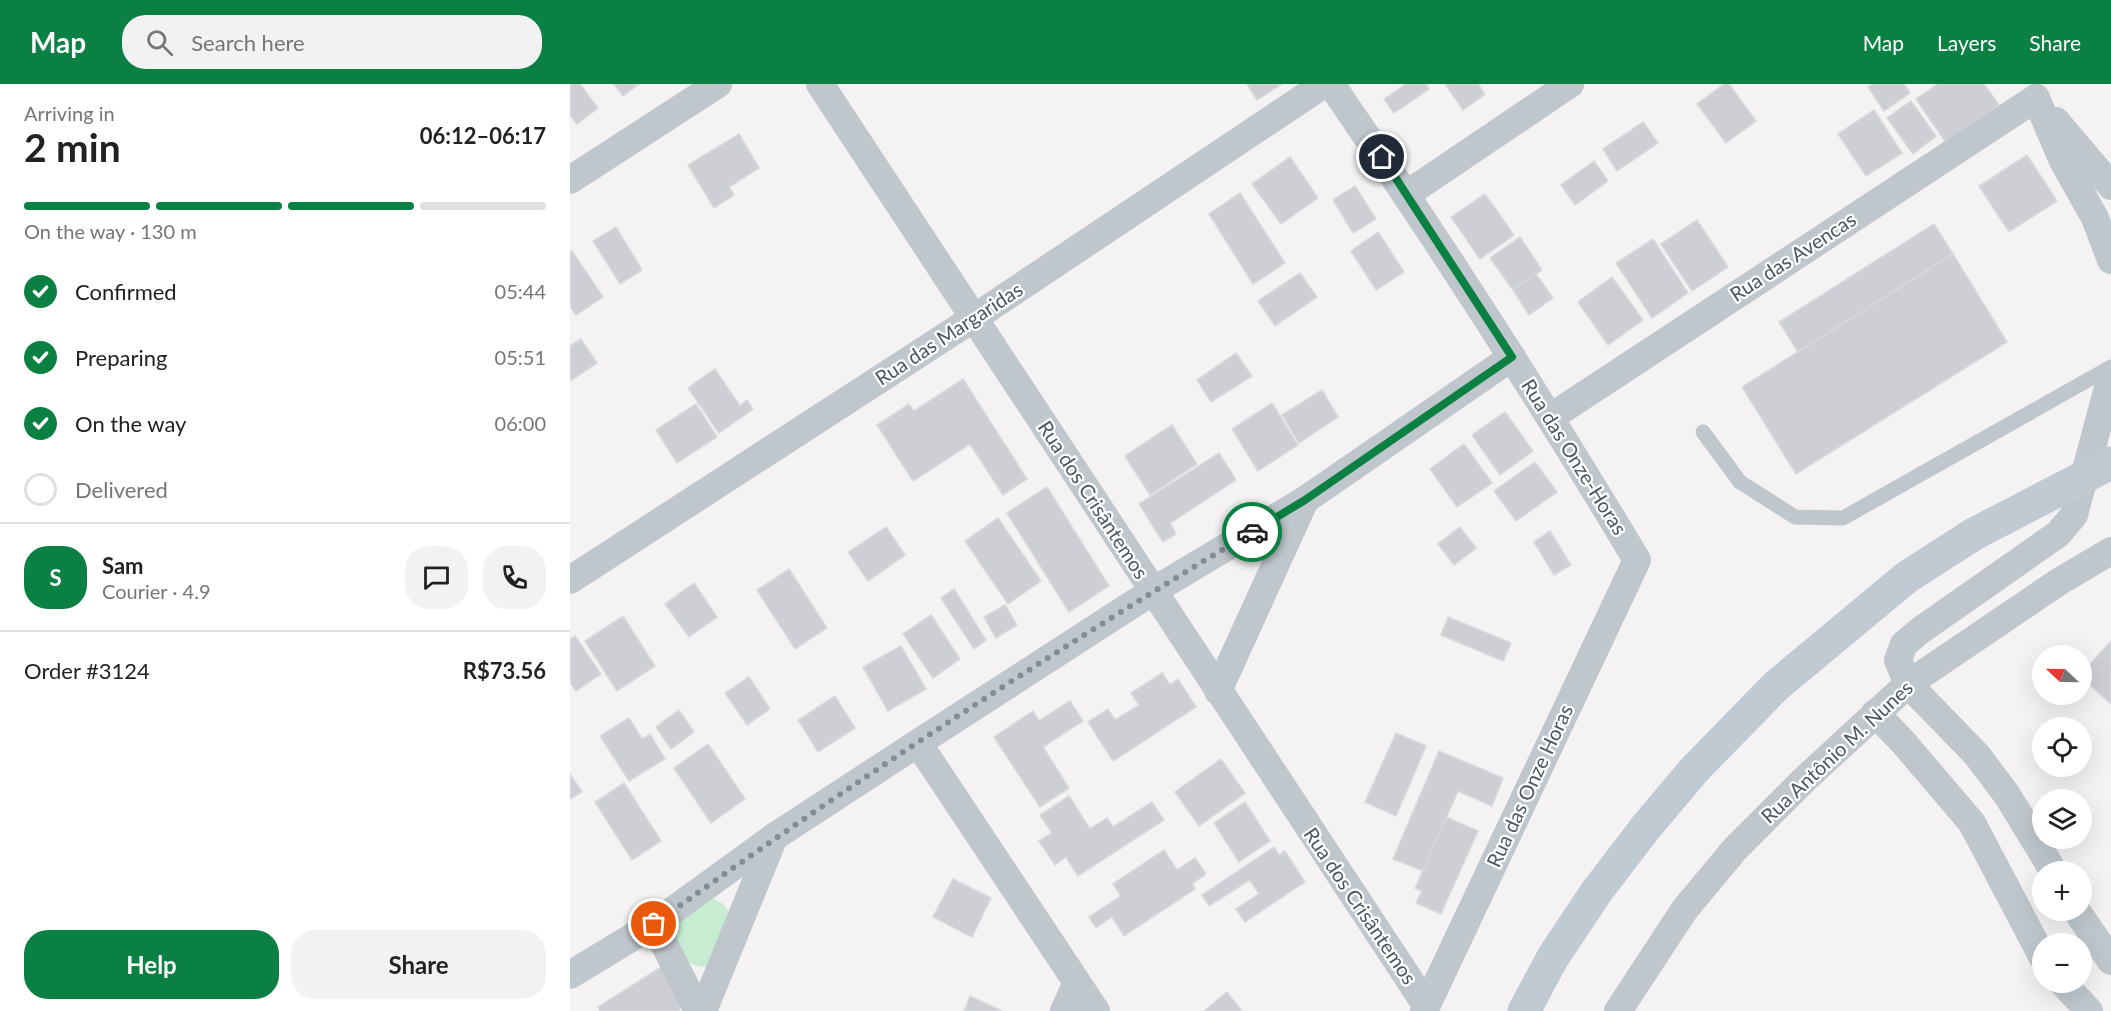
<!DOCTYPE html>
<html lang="en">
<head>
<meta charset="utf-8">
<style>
	body { margin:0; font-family:Lato,sans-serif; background:#f2f2f2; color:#222; height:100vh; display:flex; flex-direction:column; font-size:22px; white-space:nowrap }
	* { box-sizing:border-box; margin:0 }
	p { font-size:20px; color:#767676 }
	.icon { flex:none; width:33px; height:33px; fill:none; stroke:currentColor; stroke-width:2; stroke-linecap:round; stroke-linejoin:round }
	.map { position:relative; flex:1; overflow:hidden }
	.drawer { display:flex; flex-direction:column; background:#fff; width:570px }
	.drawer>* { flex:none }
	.needle { width:39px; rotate:292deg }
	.controls { position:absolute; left:1462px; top:561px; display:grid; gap:12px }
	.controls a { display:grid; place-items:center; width:60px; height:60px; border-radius:50%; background:#fff; box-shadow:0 6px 24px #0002; font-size:30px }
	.pin { position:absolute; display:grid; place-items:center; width:51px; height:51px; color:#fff; margin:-26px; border:3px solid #fff; border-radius:50%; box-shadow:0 2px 6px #0007 }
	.courier { position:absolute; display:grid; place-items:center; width:60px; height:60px; margin:-30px; border:4px solid #0b8043; border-radius:50%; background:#fff; color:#222; box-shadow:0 2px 8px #0007 }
	.overview em { font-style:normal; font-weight:700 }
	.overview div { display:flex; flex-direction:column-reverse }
	.overview { display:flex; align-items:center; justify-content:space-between; height:102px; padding:0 24px }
	h1 { font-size:39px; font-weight:700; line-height:45px }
	.bar { display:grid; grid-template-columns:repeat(4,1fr); gap:9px 6px; align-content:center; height:72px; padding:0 24px }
	.bar i { height:8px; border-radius:4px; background:#e0e0e0 }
	.bar .selected { background:#0b8043 }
	.bar p { grid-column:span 4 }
	.line { display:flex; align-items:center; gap:15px; padding:0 24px; border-top:2px solid #e0e0e0 }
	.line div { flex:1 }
	.round { display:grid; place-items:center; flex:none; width:63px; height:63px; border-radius:24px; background:#f2f2f2 }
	ol { padding:0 24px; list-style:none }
	li { display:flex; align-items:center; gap:18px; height:66px }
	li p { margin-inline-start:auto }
	li .icon { padding:6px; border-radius:50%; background:#0b8043; color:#fff; stroke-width:4 }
	li:last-child { color:#767676 }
	li i { width:33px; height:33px; border:3px solid #e0e0e0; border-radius:50% }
	.primary-button { display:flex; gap:12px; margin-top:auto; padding:12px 24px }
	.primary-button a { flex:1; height:69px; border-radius:24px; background:#0b8043; color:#fff; font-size:24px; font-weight:700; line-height:69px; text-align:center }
	.primary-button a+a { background:#f2f2f2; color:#222 }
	header { display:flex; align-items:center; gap:36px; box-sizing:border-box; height:84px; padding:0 30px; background:#0b8043; color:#fff }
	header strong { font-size:28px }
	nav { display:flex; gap:33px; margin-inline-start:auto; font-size:21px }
	.search { width:420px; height:54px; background:#f2f2f2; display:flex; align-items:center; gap:15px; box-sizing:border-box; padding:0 21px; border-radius:24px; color:#767676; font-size:22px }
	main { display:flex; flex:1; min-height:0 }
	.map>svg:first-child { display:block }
</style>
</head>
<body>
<header>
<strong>Map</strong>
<div class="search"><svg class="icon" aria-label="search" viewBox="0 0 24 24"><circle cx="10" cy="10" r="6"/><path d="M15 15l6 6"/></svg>Search here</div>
<nav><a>Map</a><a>Layers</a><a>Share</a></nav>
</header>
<main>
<section class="drawer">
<div class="overview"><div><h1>2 min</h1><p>Arriving in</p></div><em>06:12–06:17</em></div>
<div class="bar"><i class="selected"></i><i class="selected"></i><i class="selected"></i><i></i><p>On the way · 130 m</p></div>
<ol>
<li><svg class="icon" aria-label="check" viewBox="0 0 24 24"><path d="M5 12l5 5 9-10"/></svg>Confirmed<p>05:44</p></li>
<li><svg class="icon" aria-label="check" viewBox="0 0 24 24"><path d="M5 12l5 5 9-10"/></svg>Preparing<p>05:51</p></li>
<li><svg class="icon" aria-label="check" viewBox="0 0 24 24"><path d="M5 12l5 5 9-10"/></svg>On the way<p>06:00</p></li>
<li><i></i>Delivered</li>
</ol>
<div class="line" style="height:108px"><b class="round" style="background:#0b8043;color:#fff">S</b><div><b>Sam</b><p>Courier · 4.9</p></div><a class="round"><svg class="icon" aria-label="chat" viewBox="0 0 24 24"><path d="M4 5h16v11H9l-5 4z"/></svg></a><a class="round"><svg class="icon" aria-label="phone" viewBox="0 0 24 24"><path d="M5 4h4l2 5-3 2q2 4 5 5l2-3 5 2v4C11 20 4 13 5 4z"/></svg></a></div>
<div class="line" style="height:78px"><div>Order #3124</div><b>R$73.56</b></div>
<div class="primary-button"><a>Help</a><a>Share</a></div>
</section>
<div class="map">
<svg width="1541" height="927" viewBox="0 0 1541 927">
	<rect width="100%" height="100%" fill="#f4f2f3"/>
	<path fill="#c6edd2" d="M141,814L152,819L161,831L143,883C115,884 115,874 103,852L108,835Z"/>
	<g fill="#cdcfd4" stroke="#d7d9dd" stroke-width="1.5">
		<polygon points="0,0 10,0 28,24 7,40 0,31"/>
		<polygon points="44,0 69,0 53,12"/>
		<polygon points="677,0 712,0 687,16"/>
		<polygon points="836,0 856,0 859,5 824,29 814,15"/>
		<polygon points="875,0 908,0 915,10 893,26"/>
		<polygon points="1154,0 1159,0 1186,37 1156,59 1127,20"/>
		<polygon points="1302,0 1334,0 1340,9 1314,27 1298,3"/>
		<polygon points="1368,0 1414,0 1429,21 1376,59 1346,15"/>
		<polygon points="1341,17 1366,52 1343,70 1317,34"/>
		<polygon points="1304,26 1332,69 1296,92 1268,50"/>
		<polygon points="1073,38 1088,59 1047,87 1033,65"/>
		<polygon points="169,50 189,84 159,103 164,111 144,124 118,81"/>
		<polygon points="1457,71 1487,117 1439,148 1409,102"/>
		<polygon points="720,73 748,114 711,140 682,100"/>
		<polygon points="1024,77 1038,97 1005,121 991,101"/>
		<polygon points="785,102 806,135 783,149 763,116"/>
		<polygon points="670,109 715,179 683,200 639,130"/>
		<polygon points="915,110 944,151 910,175 881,133"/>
		<polygon points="1127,136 1158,183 1122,207 1091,160"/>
		<polygon points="1364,140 1383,170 1228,268 1209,238"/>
		<polygon points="46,143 72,186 50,200 23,157"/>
		<polygon points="808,148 834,188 806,206 781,167"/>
		<polygon points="950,153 972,186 943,206 920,174"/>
		<polygon points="1083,155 1118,209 1082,234 1046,179"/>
		<polygon points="2,167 33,213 6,231 0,222 0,168"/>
		<polygon points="1383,170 1437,258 1226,390 1172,303"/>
		<polygon points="730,189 747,213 705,242 688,217"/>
		<polygon points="966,190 983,214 959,231 943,206"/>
		<polygon points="1042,193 1073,236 1038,261 1008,218"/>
		<polygon points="11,255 27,279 0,297 0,262"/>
		<polygon points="666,269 682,292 641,318 627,296"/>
		<polygon points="145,285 170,322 177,316 183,325 149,349 118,304"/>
		<polygon points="393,295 457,395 433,411 400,360 343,397 307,341 339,320 344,327"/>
		<polygon points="752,306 768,333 729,359 712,331"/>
		<polygon points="702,319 728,361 688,387 662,345"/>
		<polygon points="126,320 147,353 107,379 86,346"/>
		<polygon points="935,328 963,367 930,391 902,351"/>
		<polygon points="602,341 627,380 580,411 555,372"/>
		<polygon points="894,360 922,399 887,423 860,385"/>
		<polygon points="649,369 666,396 600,439 606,450 593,458 569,420"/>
		<polygon points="965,378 987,408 946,437 924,407"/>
		<polygon points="477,403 539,502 499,528 437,429"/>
		<polygon points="428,434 471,497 438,520 395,457"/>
		<polygon points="316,443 335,471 298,497 278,468"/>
		<polygon points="890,443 906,464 884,481 868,460"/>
		<polygon points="980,447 1001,481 984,491 964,458"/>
		<polygon points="219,485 257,544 225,565 187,506"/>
		<polygon points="124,499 147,533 119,553 95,520"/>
		<polygon points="384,505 416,556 404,565 371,514"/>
		<polygon points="435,521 447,541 426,554 414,533"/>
		<polygon points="361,531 390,575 363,594 333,550"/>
		<polygon points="53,532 85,582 47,607 15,557"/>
		<polygon points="878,533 941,559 933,577 871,551"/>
		<polygon points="5,552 31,590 6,607 0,598 0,555"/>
		<polygon points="1541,557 1541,620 1512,594 1512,589"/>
		<polygon points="331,562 356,605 318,627 293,583"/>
		<polygon points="592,589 600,601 608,595 626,623 543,677 518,638 538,625 545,636 569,621 561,609"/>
		<polygon points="179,593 200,625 177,641 155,609"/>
		<polygon points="265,612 285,644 248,668 228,636"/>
		<polygon points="500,617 513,637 473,663 499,704 470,723 424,653 463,627 469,637"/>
		<polygon points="109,626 124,648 101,665 86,643"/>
		<polygon points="59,634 72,655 80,650 95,675 59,697 30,652"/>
		<polygon points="826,649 856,662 826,732 795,718"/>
		<polygon points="138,660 175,715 141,739 104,684"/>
		<polygon points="869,667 933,694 922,722 888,707 853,787 823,775"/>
		<polygon points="651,675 675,709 629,742 605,708"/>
		<polygon points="0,690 12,708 0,715"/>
		<polygon points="54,699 91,757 62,776 25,718"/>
		<polygon points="499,712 520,745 537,734 543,743 582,718 594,736 508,792 496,773 485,781 469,757 482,749 470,731"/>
		<polygon points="675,718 700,757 669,778 644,739"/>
		<polygon points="876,733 908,747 871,830 846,819 852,807 845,804"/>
		<polygon points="704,763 709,771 715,767 735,798 675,838 666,825 689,810 680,796 639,822 632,811"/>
		<polygon points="594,766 607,786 625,774 636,790 622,800 625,805 554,852 542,833 526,844 519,833 551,812 543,800"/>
		<polygon points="383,795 421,814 402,853 363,833"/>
		<polygon points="91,883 111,921 109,927 30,927 28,923"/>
		<polygon points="657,908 672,927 634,927"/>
		<polygon points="400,912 432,927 394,927"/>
	</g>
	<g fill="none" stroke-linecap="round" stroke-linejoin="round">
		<polyline stroke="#bfc7cd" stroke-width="15" points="1133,348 1170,398 1225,433 1273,434 1541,283"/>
		<g stroke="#bfc7cd" stroke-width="28">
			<polyline points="250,0 856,921"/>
			<path d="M761,0C868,156 970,314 1067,476L854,927"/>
			<polyline points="1466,14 1493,77 1525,134 1541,176"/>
			<polyline points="1486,37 1541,102"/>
			<polyline points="0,96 148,0"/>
			<polyline points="837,110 1000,0"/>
			<polyline points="981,333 1466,14"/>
			<polyline points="0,496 404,234 754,0"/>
			<polyline points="648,607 735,416"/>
			<polyline points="1305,629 1333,658 1402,739 1473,874"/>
			<polyline points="348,659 526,927"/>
			<polyline points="1484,788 1437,711 1407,671 1338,600 1328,576 1334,560 1351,546 1488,450 1504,431 1541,292"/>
			<polyline points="1506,826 1541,877"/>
			<polyline points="84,840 128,927"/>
			<polyline points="0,891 84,840 204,753 348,659 583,507 735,416 942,273"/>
			<polyline points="1492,898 1519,927"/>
			<polyline points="133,927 204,753"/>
			<polyline points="494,927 507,899"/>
			<polyline points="1048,927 1115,825 1165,765 1235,695 1338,600 1490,497 1541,467"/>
		</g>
		<polyline stroke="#c0cad2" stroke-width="33" points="954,927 983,873 1027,807 1076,743 1124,686 1206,602 1337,493 1404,450 1541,379"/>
	</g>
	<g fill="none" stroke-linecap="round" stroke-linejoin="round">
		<path stroke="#868d92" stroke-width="6" stroke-dasharray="0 10.8" d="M84,840C278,701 478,570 682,448"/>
		<polyline stroke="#0b8043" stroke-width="8" points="682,448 735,416 942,273 812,73"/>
	</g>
	<g text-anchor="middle" stroke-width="4.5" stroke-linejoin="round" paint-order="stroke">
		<g font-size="20" fill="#4b575e" stroke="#fff">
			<text transform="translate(1223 173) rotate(-33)" y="7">Rua das Avencas</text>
			<text transform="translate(379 250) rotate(-33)" y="7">Rua das Margaridas</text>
			<text transform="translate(1004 373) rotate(58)" y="7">Rua das Onze-Horas</text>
			<text transform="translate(523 416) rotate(57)" y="7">Rua dos Crisântemos</text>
			<text transform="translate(1267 668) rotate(-43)" y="7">Rua Antônio M. Nunes</text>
			<text transform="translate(960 702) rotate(-65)" y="7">Rua das Onze Horas</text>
			<text transform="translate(790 822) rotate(56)" y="7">Rua dos Crisântemos</text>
		</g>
	</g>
</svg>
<div class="controls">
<a><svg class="needle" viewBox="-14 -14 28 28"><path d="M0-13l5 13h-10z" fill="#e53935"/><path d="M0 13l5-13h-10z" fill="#767676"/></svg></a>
<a><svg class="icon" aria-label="locate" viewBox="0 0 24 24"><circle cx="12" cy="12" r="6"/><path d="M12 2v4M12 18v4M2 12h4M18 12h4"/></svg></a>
<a><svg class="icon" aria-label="layers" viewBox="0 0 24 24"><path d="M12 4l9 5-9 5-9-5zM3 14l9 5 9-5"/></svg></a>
<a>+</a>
<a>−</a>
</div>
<div class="pin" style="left:84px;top:840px;background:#ea580c"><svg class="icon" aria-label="bag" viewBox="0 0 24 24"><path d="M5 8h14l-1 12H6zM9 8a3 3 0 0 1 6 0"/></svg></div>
<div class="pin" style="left:812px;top:73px;background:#1f2937"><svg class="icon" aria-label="home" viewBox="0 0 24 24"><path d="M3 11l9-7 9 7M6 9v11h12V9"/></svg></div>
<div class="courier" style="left:682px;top:448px"><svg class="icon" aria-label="car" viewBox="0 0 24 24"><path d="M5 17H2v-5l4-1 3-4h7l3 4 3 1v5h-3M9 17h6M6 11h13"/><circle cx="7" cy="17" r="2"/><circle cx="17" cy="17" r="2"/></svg></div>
</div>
</main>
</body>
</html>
